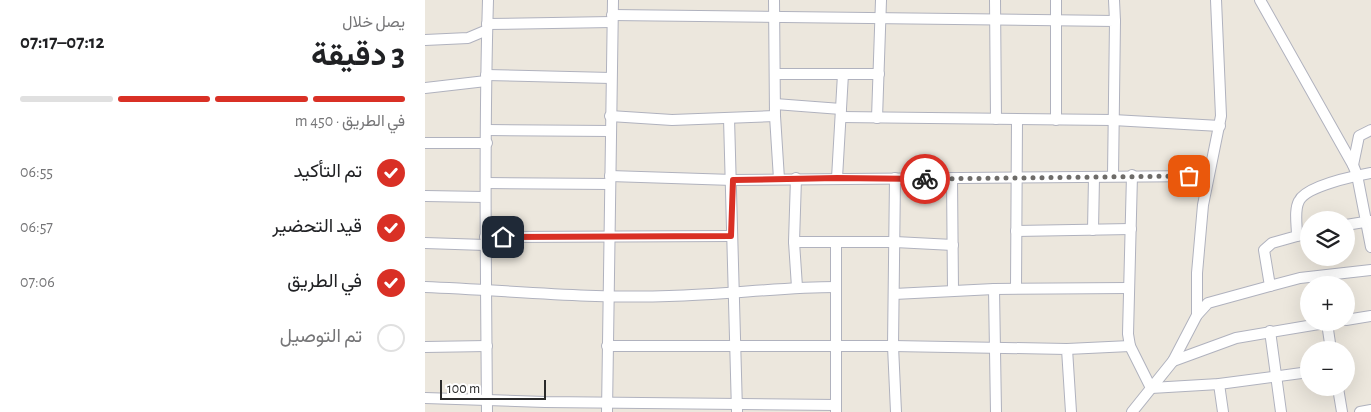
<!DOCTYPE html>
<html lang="ar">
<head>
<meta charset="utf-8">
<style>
	body { margin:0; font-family:"Alegreya Sans",Vazirmatn,sans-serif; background:#f6f6f6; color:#202124; direction:rtl; height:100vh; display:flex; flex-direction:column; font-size:19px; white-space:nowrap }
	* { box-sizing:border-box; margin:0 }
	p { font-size:16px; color:#757577 }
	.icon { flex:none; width:28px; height:28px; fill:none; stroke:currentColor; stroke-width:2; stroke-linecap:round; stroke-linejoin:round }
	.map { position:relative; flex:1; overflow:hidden; direction:ltr }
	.sheet { display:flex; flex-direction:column; background:#fff; width:425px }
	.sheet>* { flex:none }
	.tools { position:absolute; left:875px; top:211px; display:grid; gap:10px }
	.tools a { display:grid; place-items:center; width:55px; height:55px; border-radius:50%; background:#fff; box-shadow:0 5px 20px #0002; font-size:25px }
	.scale { position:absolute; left:15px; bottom:12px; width:106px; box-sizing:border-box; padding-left:5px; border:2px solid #2a2a2a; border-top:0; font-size:14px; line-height:18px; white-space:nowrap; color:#2a2a2a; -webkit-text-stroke:4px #fff; paint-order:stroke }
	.pin { position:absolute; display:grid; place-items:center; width:42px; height:42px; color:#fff; margin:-21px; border-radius:10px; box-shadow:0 2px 8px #0006 }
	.courier { position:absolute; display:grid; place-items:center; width:50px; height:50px; margin:-25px; border:4px solid #d93025; border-radius:50%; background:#fff; color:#222; box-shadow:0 1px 6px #0007 }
	.overview em { font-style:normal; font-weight:700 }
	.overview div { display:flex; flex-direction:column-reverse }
	.overview { display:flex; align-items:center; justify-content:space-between; height:85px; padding:0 20px }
	h1 { font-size:32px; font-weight:700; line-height:38px }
	.bar { display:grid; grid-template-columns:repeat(4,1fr); gap:8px 5px; align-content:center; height:60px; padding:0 20px }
	.bar i { height:6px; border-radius:4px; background:#e0e0e0 }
	.bar .current { background:#d93025 }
	.bar p { grid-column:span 4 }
	ol { padding:0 20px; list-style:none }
	li { display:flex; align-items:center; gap:15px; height:55px }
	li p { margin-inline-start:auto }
	li .icon { padding:5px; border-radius:50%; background:#d93025; color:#fff; stroke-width:4 }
	li:last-child { color:#757577 }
	li i { width:28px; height:28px; border:2px solid #e0e0e0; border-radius:50% }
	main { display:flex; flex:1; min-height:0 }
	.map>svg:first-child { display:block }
</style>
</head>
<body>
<main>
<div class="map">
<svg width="946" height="412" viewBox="0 0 946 412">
	<rect width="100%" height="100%" fill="#ece7dd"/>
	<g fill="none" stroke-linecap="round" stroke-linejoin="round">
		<defs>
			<g id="minor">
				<polyline points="349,0 350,116 354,179"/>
				<polyline points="570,0 571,119"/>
				<polyline points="631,0 631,120"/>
				<polyline points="689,0 690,21"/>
				<polyline points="835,0 928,165 932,175 946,247"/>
				<polyline points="187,15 690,21 688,175"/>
				<polyline points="62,24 187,22"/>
				<polyline points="0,40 43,38 62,30"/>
				<polyline points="350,74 454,74"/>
				<polyline points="61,75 186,78"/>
				<polyline points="0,88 61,81"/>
				<polyline points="350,104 416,109"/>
				<polyline points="185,116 247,120 350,116"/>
				<polyline points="416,117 688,120 795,126"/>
				<polyline points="304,118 312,411"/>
				<polyline points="452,118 456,0"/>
				<polyline points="62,130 185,131"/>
				<polyline points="0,143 62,143"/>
				<polyline points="928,165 934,136 946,130"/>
				<polyline points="707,175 703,334 705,346 726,388 794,384 884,372"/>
				<polyline points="185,176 308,180 783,176"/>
				<polyline points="371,178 369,242 372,287"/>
				<polyline points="412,178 418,74"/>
				<polyline points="470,178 468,346 471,412"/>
				<polyline points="527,178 528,290"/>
				<polyline points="61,183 185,184"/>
				<polyline points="0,196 60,197"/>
				<polyline points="921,225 946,221"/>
				<polyline points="668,230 669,177"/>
				<polyline points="591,231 706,229"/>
				<polyline points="872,236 884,233"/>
				<polyline points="60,237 306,236"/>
				<polyline points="369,242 470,242 528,245"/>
				<polyline points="0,243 60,245"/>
				<polyline points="845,286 875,278 946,270"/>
				<path d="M0,287C81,290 163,299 244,296C300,295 355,287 411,287"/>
				<polyline points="591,288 592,120"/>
				<polyline points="569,289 571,412"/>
				<polyline points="469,294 569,289 703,288"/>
				<polyline points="772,315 772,273 778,205 796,116 791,0"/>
				<polyline points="921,320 946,316"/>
				<polyline points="902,323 906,350"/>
				<polyline points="845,331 856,412"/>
				<polyline points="182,346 468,346 642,349 646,412"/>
				<polyline points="0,347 62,346"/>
				<polyline points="642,349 705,346"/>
				<polyline points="748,361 811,338 906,322"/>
				<polyline points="794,384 798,412"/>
				<polyline points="913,388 917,412"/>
				<polyline points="0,398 120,402 411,405"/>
				<polyline points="411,411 411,243"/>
				<path d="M62,412C61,275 59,137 63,0"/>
				<polyline points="182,412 188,0"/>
				<path d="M707,412L748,361L772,315L783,303L845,286L839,250L847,243L872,236C872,225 869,210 874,201C881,186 930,176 946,173"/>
				<polyline points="935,412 946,410"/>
			</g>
		</defs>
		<use href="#minor" stroke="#b0b2be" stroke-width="12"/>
		<use href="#minor" stroke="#fff" stroke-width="10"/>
	</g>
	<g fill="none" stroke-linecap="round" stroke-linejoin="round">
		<polyline stroke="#6e6c69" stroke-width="5" stroke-dasharray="0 9" points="500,179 764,176"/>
		<polyline stroke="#d93025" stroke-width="6" points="78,237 306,236 308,180 412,178 500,179"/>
	</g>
</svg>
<div class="tools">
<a><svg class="icon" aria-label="layers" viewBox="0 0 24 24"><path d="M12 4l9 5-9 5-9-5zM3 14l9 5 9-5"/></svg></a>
<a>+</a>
<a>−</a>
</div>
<div class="scale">100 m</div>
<div class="pin" style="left:764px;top:176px;background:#ea580c"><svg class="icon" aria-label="bag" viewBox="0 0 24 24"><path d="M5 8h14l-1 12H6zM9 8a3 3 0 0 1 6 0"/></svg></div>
<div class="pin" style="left:78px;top:237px;background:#1f2937"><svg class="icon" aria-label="home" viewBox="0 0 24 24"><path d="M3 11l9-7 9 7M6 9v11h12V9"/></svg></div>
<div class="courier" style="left:500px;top:179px"><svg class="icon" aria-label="bike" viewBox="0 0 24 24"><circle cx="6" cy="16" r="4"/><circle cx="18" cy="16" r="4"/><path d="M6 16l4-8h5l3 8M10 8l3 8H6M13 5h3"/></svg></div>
</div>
<section class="sheet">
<div class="overview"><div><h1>3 دقيقة</h1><p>يصل خلال</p></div><em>07:12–07:17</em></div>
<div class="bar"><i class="current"></i><i class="current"></i><i class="current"></i><i></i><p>في الطريق · 450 m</p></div>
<ol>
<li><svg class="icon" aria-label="check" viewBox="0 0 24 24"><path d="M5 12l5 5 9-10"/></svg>تم التأكيد<p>06:55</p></li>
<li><svg class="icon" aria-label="check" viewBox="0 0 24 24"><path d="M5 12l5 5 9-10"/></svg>قيد التحضير<p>06:57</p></li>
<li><svg class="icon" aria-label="check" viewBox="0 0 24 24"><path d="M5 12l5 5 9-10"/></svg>في الطريق<p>07:06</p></li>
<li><i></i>تم التوصيل</li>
</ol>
</section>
</main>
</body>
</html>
